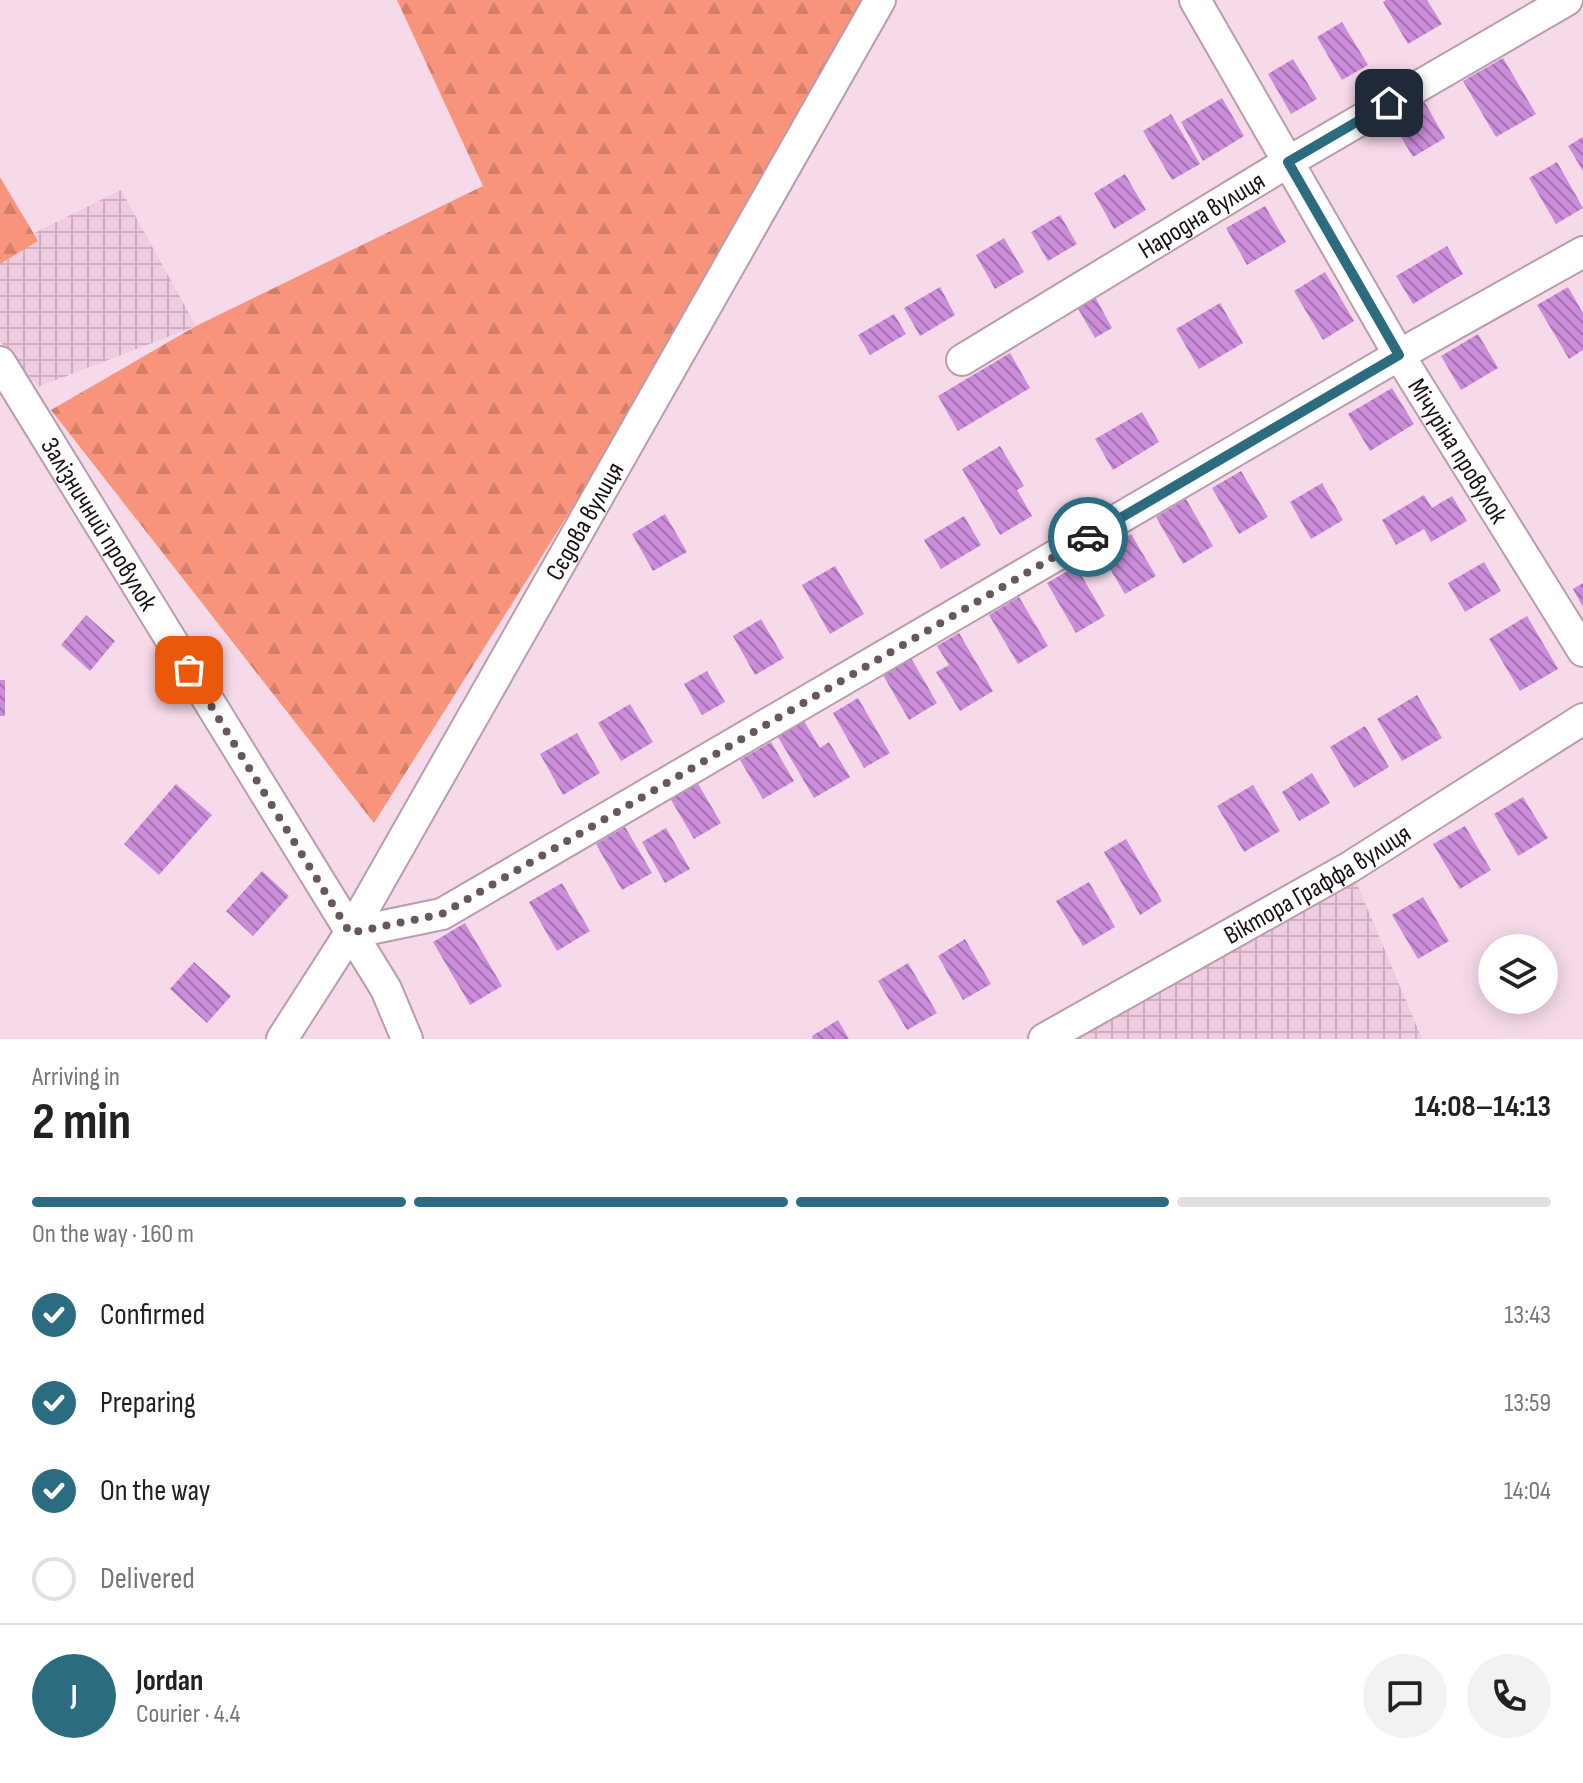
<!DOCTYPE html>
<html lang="en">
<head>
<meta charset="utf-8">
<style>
	body { margin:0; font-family:"Sofia Sans Condensed",sans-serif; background:#f2f2f2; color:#222; height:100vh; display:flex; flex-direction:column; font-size:30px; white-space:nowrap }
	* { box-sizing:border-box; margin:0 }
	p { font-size:26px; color:#767676 }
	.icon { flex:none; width:44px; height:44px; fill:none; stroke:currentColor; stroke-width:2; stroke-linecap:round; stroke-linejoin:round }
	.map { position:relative; height:1039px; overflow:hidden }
	.sheet { display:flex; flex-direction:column; background:#fff; flex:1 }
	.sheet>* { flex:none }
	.controls { position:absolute; left:1478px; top:934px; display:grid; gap:16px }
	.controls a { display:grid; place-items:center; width:80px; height:80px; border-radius:50%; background:#fff; box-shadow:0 4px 20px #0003; font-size:40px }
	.pin { position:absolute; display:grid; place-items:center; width:68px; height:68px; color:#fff; margin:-34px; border-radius:16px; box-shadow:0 4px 12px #0006 }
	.courier { position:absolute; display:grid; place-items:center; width:80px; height:80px; margin:-40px; border:6px solid #2b6c80; border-radius:50%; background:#fff; color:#222; box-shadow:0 2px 10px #0007 }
	.headline em { font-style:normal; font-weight:700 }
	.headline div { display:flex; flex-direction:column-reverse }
	.headline { display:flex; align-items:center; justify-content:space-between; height:136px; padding:0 32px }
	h1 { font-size:52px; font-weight:700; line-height:60px }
	.bar { display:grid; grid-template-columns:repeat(4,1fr); gap:12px 8px; align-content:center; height:96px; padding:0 32px }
	.bar i { height:10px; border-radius:6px; background:#e0e0e0 }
	.bar .selected { background:#2b6c80 }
	.bar p { grid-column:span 4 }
	.line { display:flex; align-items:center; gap:20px; padding:0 32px; border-top:2px solid #e0e0e0 }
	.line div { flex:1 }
	.round { display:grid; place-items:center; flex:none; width:84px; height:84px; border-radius:42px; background:#f2f2f2 }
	ol { padding:0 32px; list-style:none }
	li { display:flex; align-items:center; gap:24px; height:88px }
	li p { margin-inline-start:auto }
	li .icon { padding:8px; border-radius:50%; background:#2b6c80; color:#fff; stroke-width:4 }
	li:last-child { color:#767676 }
	li i { width:44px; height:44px; border:4px solid #e0e0e0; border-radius:50% }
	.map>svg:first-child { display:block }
</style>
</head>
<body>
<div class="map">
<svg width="1583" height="1039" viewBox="0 0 1583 1039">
	<defs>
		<pattern id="industrial-grid" width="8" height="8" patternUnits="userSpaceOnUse" patternTransform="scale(2)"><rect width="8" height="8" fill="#f0cce0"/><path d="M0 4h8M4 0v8" fill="none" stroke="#cdaebf"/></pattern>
		<pattern id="forest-firs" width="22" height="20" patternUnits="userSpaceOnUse" patternTransform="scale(2)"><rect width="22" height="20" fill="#f8937c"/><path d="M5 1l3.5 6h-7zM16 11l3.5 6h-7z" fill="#d47e6a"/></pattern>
		<pattern id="building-back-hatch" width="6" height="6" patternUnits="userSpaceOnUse" patternTransform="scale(2)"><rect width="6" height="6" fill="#cb8dda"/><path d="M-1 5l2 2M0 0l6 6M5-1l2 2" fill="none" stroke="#a472b0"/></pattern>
	</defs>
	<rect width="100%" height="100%" fill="#f6dae9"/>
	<g fill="url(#industrial-grid)">
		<polygon points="121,190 196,326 38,387 0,341 0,250"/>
		<polygon points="1350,867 1422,1039 1044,1039"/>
	</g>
	<g fill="url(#forest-firs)">
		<polygon points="397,0 876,0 871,33 374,823 51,410 196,326 483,186"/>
		<polygon points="0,177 38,241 0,264"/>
	</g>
	<g fill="url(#building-back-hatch)">
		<polygon points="1386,0 1427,0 1442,24 1408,44 1383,2"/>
		<polygon points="1342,22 1368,65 1342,80 1317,37"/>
		<polygon points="1503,58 1536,114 1496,137 1463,81"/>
		<polygon points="1293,59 1317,99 1291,114 1268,74"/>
		<polygon points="1222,98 1244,136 1203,161 1181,122"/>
		<polygon points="1424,101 1445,138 1413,157 1391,120"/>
		<polygon points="1171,114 1200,164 1172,180 1143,131"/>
		<polygon points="1583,137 1583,171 1568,146"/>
		<polygon points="1557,162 1583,208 1556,224 1529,178"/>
		<polygon points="1125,174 1146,210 1114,229 1094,193"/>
		<polygon points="1265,206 1286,242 1247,265 1226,228"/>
		<polygon points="1060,215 1077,244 1048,261 1031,232"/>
		<polygon points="1004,238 1024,272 995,289 976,255"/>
		<polygon points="1447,246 1463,274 1413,304 1396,276"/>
		<polygon points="1325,272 1354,321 1323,340 1294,291"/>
		<polygon points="940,287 955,315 920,336 904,308"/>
		<polygon points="1568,287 1583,313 1583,350 1569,359 1537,305"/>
		<polygon points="1094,295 1112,328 1095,338 1076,305"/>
		<polygon points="1220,303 1243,343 1199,369 1176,329"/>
		<polygon points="894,314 906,334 870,355 858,335"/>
		<polygon points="1478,334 1498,368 1461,390 1441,356"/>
		<polygon points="1010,353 1030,388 958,431 938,396"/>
		<polygon points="1392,388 1414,424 1370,451 1348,414"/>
		<polygon points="1142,412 1159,442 1113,470 1095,439"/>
		<polygon points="1000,446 1024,486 1017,490 1032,516 1000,535 962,469"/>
		<polygon points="1241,471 1268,517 1239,534 1212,488"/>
		<polygon points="1322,483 1343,520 1311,539 1290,502"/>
		<polygon points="1424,495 1432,508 1452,496 1467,521 1431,542 1424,529 1396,545 1382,520"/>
		<polygon points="1186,499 1213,546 1183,564 1156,517"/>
		<polygon points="665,514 687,552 653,571 632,534"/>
		<polygon points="964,516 981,545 941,569 924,540"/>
		<polygon points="1131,534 1156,576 1125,594 1100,552"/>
		<polygon points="1484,562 1501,591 1465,612 1448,583"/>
		<polygon points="835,566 864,614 830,634 802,585"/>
		<polygon points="1076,566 1105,616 1076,633 1047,583"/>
		<polygon points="1583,583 1583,607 1573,589"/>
		<polygon points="1019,597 1048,646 1018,664 989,615"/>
		<polygon points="86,615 115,641 90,671 61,645"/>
		<polygon points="1527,616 1558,669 1520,691 1489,639"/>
		<polygon points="761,619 784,658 755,675 733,636"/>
		<polygon points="959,633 993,691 960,711 936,672 949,665 937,646"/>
		<polygon points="911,658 937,703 909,720 883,675"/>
		<polygon points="707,671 725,702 702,715 684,684"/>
		<rect x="0" y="680" width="5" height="36"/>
		<polygon points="1417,695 1442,738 1402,761 1377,719"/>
		<polygon points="858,698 890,753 864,768 833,713"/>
		<polygon points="630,704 653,742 621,761 598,723"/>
		<polygon points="804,721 820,748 829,742 850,777 814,798 778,737"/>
		<polygon points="1365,726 1389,767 1354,788 1330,747"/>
		<polygon points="577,733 600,773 563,795 540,754"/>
		<polygon points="771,742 794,781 763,799 740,760"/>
		<polygon points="1312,773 1330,803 1299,821 1282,792"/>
		<polygon points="697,782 721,823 694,839 670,798"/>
		<polygon points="176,784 212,815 159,875 124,844"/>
		<polygon points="1253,785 1280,831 1244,852 1217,806"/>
		<polygon points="1523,797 1548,838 1518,856 1494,814"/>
		<polygon points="1465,826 1491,870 1460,889 1433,844"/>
		<polygon points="625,827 652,873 622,890 596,844"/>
		<polygon points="666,828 690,869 665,883 642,842"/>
		<polygon points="1126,839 1162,901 1140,915 1104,852"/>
		<polygon points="262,871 289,896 253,936 226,911"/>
		<polygon points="1089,882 1115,927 1083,946 1056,901"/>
		<polygon points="562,883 590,931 557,951 529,902"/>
		<polygon points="1423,897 1449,941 1418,959 1392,915"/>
		<polygon points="465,923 502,986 470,1005 433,942"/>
		<polygon points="965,939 991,984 963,1000 938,956"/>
		<polygon points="194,962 231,996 207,1023 170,989"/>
		<polygon points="908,963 937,1013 907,1030 878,981"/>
		<polygon points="838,1020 849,1039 813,1039 812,1036"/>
	</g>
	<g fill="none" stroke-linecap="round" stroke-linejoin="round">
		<defs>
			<g id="minor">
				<path id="s1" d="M1195,0L1399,355L1583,651"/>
				<path id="s2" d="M962,360L1288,162L1567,0"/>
				<path id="s3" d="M0,362L386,989L407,1039"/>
				<polyline points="350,933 442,914 1399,355 1583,252"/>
				<path id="s4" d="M282,1039L350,933L880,0"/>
				<path id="s5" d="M1044,1039L1350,867L1583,719"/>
			</g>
		</defs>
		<use href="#minor" stroke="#b89dac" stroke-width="34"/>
		<use href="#minor" stroke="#fff" stroke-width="30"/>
	</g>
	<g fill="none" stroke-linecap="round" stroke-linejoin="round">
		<polyline stroke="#67575f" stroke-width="8" stroke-dasharray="0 14.4" points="189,670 350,933 442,914 1088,537"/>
		<polyline stroke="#2b6c80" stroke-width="10" points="1088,537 1399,355 1288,162 1389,103"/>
	</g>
	<g text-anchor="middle" stroke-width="6" stroke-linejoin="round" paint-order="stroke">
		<g font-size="26" fill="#1a1015" stroke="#fff">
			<text dy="9" stroke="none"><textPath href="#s2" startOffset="280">Народна вулиця</textPath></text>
			<text dy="9" stroke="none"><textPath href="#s1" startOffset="522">Мічуріна провулок</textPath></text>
			<text dy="9" stroke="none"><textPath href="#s4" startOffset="600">Сєдова вулиця</textPath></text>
			<text dy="9" stroke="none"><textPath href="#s3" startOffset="190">Залізничний провулок</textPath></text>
			<text dy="9" stroke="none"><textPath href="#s5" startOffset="314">Віктора Граффа вулиця</textPath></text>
		</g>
	</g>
</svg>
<div class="controls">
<a><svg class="icon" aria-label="layers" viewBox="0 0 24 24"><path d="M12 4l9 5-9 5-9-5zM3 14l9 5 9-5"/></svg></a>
</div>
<div class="pin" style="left:189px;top:670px;background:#ea580c"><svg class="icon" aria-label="bag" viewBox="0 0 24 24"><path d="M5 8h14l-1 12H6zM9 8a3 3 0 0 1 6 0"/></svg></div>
<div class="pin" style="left:1389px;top:103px;background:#1f2937"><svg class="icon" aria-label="home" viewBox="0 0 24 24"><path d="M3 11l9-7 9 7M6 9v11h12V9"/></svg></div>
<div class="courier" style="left:1088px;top:537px"><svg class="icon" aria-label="car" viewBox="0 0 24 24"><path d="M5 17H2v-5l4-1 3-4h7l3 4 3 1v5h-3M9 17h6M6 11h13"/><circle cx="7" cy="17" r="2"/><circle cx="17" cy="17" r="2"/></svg></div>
</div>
<section class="sheet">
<div class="headline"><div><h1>2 min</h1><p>Arriving in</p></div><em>14:08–14:13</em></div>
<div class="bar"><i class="selected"></i><i class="selected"></i><i class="selected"></i><i></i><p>On the way · 160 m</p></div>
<ol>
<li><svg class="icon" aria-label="check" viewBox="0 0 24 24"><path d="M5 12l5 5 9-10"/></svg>Confirmed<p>13:43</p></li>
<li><svg class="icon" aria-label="check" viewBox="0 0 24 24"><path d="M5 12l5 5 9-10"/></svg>Preparing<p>13:59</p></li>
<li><svg class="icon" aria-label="check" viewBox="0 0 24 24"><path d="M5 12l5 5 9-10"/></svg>On the way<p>14:04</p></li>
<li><i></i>Delivered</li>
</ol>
<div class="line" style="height:144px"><b class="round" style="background:#2b6c80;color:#fff">J</b><div><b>Jordan</b><p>Courier · 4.4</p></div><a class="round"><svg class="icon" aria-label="chat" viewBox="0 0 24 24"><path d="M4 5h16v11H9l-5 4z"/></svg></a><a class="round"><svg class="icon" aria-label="phone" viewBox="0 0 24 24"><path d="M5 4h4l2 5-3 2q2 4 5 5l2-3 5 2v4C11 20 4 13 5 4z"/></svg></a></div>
</section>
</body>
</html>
